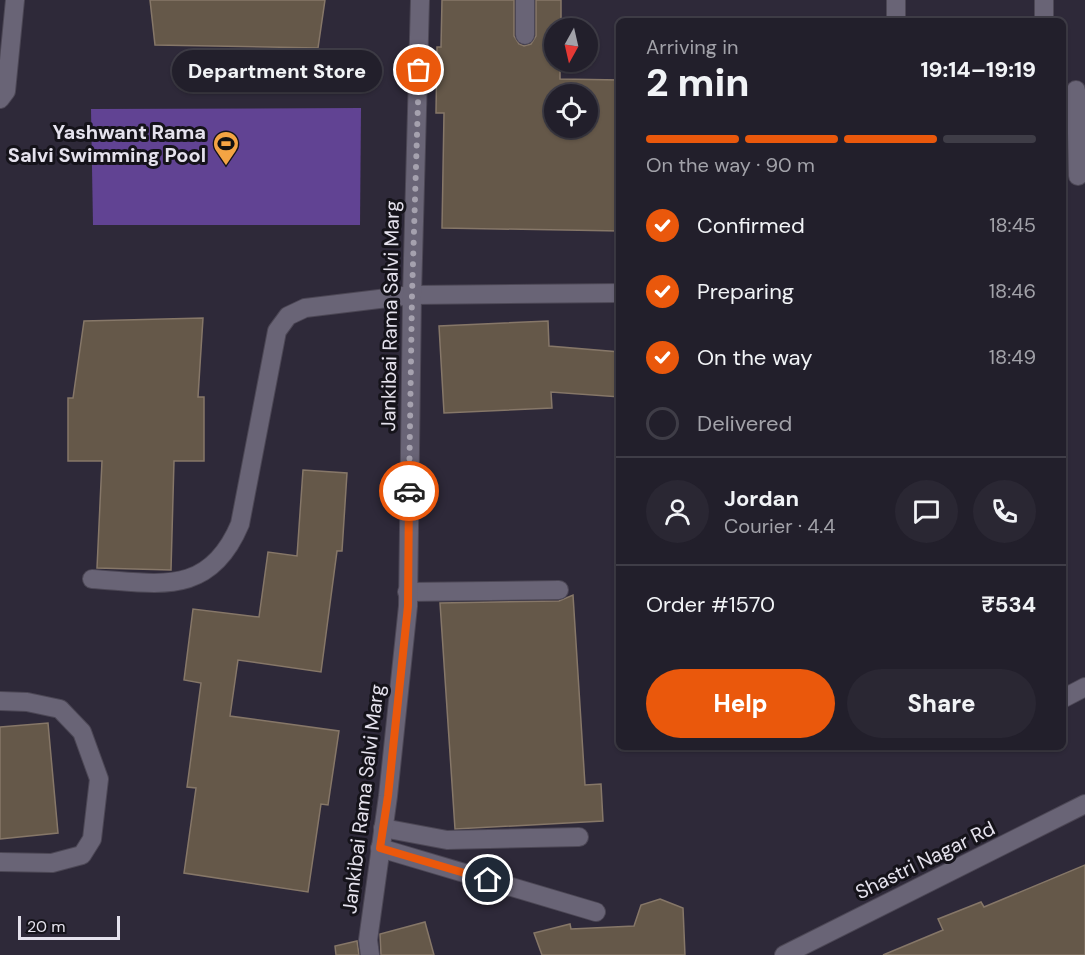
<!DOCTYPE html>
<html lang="en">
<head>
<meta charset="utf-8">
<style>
	body { margin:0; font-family:"DM Sans",sans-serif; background:#2a2733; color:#f1f3f6; height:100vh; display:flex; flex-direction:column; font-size:22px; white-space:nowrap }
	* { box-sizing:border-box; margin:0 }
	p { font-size:20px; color:#a2a2a9 }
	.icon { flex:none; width:33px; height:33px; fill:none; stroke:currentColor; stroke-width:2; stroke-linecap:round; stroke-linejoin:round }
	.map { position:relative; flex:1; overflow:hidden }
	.panel { position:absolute; left:616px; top:18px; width:450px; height:732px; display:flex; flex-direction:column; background:#221f2b; border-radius:9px; box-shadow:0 2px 4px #0004,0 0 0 2px #3f3d47 }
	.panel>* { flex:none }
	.needle { width:39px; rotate:188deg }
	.controls { position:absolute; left:544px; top:18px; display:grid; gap:12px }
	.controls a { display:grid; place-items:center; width:54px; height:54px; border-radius:50%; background:#221f2b; box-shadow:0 2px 4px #0004,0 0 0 2px #3f3d47; font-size:30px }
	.scale { position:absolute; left:18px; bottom:15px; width:102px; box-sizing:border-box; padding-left:6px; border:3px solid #e5e2ed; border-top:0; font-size:16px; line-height:21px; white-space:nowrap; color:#e5e2ed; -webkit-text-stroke:4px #15131a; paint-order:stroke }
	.pin { position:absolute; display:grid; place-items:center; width:51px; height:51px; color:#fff; margin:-26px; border:3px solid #fff; border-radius:50%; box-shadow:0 2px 6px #0007 }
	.courier { position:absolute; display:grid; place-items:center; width:60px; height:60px; margin:-30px; border:4px solid #ea580c; border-radius:50%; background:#fff; color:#222; box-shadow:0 2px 8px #0007 }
	.bubble { position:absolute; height:42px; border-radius:21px; background:#221f2b; box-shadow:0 2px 4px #0004,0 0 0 2px #3f3d47; font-size:20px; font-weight:800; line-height:42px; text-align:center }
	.overview em { font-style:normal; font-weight:800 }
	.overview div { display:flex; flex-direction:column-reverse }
	.overview { display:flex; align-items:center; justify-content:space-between; height:102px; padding:0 30px }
	h1 { font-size:39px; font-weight:800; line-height:45px }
	.bar { display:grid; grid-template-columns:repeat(4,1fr); gap:9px 6px; align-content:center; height:72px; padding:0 30px }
	.bar i { height:8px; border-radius:4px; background:#3f3d47 }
	.bar .on { background:#ea580c }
	.bar p { grid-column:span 4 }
	.line { display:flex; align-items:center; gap:15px; padding:0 30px; border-top:2px solid #3f3d47 }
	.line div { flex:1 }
	.round { display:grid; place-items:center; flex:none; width:63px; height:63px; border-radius:32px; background:#2a2733 }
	ol { padding:0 30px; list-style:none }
	li { display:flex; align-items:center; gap:18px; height:66px }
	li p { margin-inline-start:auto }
	li .icon { padding:6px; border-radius:50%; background:#ea580c; color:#fff; stroke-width:4 }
	li:last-child { color:#a2a2a9 }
	li i { width:33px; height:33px; border:3px solid #3f3d47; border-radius:50% }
	.button { display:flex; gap:12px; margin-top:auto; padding:12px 30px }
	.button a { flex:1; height:69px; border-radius:36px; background:#ea580c; color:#fff; font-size:24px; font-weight:800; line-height:69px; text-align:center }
	.button a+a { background:#2a2733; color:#f1f3f6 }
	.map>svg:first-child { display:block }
</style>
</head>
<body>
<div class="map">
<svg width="1085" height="955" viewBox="0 0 1085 955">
	<rect width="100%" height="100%" fill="#2e2939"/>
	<polygon fill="#614393" points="361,108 360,225 93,225 91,109"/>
	<g fill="#655849" stroke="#867768" stroke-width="1.5" fill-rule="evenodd">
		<polygon points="150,0 325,0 318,48 155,45"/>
		<path d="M442,0H514V36L519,44L524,46L531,44L536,36V0H561V28H555V62H560V79L620,80V231L442,228L444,113H436L437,47H441ZM555,94H588V128H555Z"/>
		<polygon points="203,318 198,397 204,397 204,461 174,461 171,570 97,568 102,461 68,461 68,398 73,398 84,321"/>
		<polygon points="548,321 549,346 620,352 620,397 551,392 552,408 444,413 439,326"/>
		<polygon points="303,470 347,473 342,551 337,551 321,672 238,660 230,716 339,731 328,805 321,804 308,892 184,873 196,788 187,787 201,683 184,680 193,609 259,617 268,552 297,556"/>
		<polygon points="573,595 585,785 601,784 603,821 455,829 440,603 559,601"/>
		<polygon points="48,723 58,833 0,839 0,727"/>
		<polygon points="1085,865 1085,955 883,955 943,930 938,919 981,902 984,907"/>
		<polygon points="660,899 683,908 685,955 542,955 534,933 570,924 571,929 634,926 641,905"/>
		<polygon points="425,922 434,955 381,955 380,934"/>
		<polygon points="357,941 359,955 336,955 335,946"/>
	</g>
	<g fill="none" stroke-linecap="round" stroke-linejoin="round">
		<defs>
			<path id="lane" d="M92,579C158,583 209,598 240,524L277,331L288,316L305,308L412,295"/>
			<g id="street">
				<polyline points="896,21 896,0"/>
				<polyline points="1044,21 1044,0"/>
				<polyline points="525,35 525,0"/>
				<polyline points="1076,90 1078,176"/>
				<polyline points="0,99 6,91 15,0"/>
				<polyline points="412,295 620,293"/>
				<polyline points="407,592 559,590"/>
				<polyline points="1064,698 1085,687"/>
				<polyline points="0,701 27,702 60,709 82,732 99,779 92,839 82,855 52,863 0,862"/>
				<polyline points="383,828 447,840 579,837"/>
				<polyline points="380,848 596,912"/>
				<polyline points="370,955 368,940 388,796 408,606 412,295 420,0"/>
				<polyline points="784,955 1085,804"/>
			</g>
		</defs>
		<use href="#lane" stroke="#4c4755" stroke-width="20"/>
		<use href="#street" stroke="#4c4755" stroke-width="20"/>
		<use href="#lane" stroke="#696476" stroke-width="18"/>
		<use href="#street" stroke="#696476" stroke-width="18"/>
	</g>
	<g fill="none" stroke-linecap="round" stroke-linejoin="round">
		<polyline stroke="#a5a1ae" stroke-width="6" stroke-dasharray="0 10.8" points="409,491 412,295 419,70"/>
		<polyline stroke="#ea580c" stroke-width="8" points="409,491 408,606 388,796 380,848 488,880"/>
	</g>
	<defs>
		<symbol id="stadium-pin" viewBox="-11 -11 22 30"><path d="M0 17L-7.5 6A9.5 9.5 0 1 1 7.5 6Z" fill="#f4a443" stroke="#15131a"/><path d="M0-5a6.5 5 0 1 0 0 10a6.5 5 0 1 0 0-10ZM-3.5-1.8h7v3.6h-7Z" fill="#111"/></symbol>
	</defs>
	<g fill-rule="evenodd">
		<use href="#stadium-pin" x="211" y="129" width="30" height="40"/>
	</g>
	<g text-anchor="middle" stroke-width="6" stroke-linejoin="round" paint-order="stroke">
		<g font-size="20" font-weight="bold" fill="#e5e2ed" stroke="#15131a" text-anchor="end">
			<text x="206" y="139">Yashwant Rama<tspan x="206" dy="23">Salvi Swimming Pool</tspan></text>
		</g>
		<g font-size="20" fill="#e5e2ed" stroke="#15131a">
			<text transform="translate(390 316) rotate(-89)" y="7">Jankibai Rama Salvi Marg</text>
			<text transform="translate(363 799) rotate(-83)" y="7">Jankibai Rama Salvi Marg</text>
			<text transform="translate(925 860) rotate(-26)" y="7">Shastri Nagar Rd</text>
		</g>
	</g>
</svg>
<div class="controls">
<a><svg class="needle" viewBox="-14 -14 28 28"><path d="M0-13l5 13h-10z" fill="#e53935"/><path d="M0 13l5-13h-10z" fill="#a2a2a9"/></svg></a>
<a><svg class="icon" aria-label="locate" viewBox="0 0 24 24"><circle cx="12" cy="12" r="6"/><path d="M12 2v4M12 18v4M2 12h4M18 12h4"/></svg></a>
</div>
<div class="scale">20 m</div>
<div class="pin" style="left:419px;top:70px;background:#ea580c"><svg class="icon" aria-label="bag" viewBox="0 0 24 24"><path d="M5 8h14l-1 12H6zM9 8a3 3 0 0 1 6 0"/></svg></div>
<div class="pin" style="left:488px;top:880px;background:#1f2937"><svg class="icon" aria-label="home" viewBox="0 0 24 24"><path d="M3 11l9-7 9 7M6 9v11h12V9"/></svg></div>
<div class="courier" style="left:409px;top:491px"><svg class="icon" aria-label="car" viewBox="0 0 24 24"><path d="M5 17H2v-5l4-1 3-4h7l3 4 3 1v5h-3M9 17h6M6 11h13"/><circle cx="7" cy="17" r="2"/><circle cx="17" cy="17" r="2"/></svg></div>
<div class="bubble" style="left:172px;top:50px;width:210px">Department Store</div>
<section class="panel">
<div class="overview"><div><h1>2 min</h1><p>Arriving in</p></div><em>19:14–19:19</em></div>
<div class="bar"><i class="on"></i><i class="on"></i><i class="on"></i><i></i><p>On the way · 90 m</p></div>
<ol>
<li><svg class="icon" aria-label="check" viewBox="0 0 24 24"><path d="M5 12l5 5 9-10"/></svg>Confirmed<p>18:45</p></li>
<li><svg class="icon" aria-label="check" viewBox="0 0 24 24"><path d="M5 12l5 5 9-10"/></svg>Preparing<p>18:46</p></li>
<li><svg class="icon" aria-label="check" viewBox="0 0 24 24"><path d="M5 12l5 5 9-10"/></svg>On the way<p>18:49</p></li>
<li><i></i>Delivered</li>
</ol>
<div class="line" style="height:108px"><a class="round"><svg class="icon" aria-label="person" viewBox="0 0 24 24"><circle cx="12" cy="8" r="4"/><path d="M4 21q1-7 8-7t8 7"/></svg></a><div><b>Jordan</b><p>Courier · 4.4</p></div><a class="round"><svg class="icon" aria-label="chat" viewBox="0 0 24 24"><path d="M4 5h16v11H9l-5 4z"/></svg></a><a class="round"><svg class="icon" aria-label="phone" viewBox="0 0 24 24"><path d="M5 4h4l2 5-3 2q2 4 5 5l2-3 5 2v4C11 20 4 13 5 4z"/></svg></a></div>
<div class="line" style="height:78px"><div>Order #1570</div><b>₹534</b></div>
<div class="button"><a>Help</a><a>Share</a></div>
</section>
</div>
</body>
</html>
